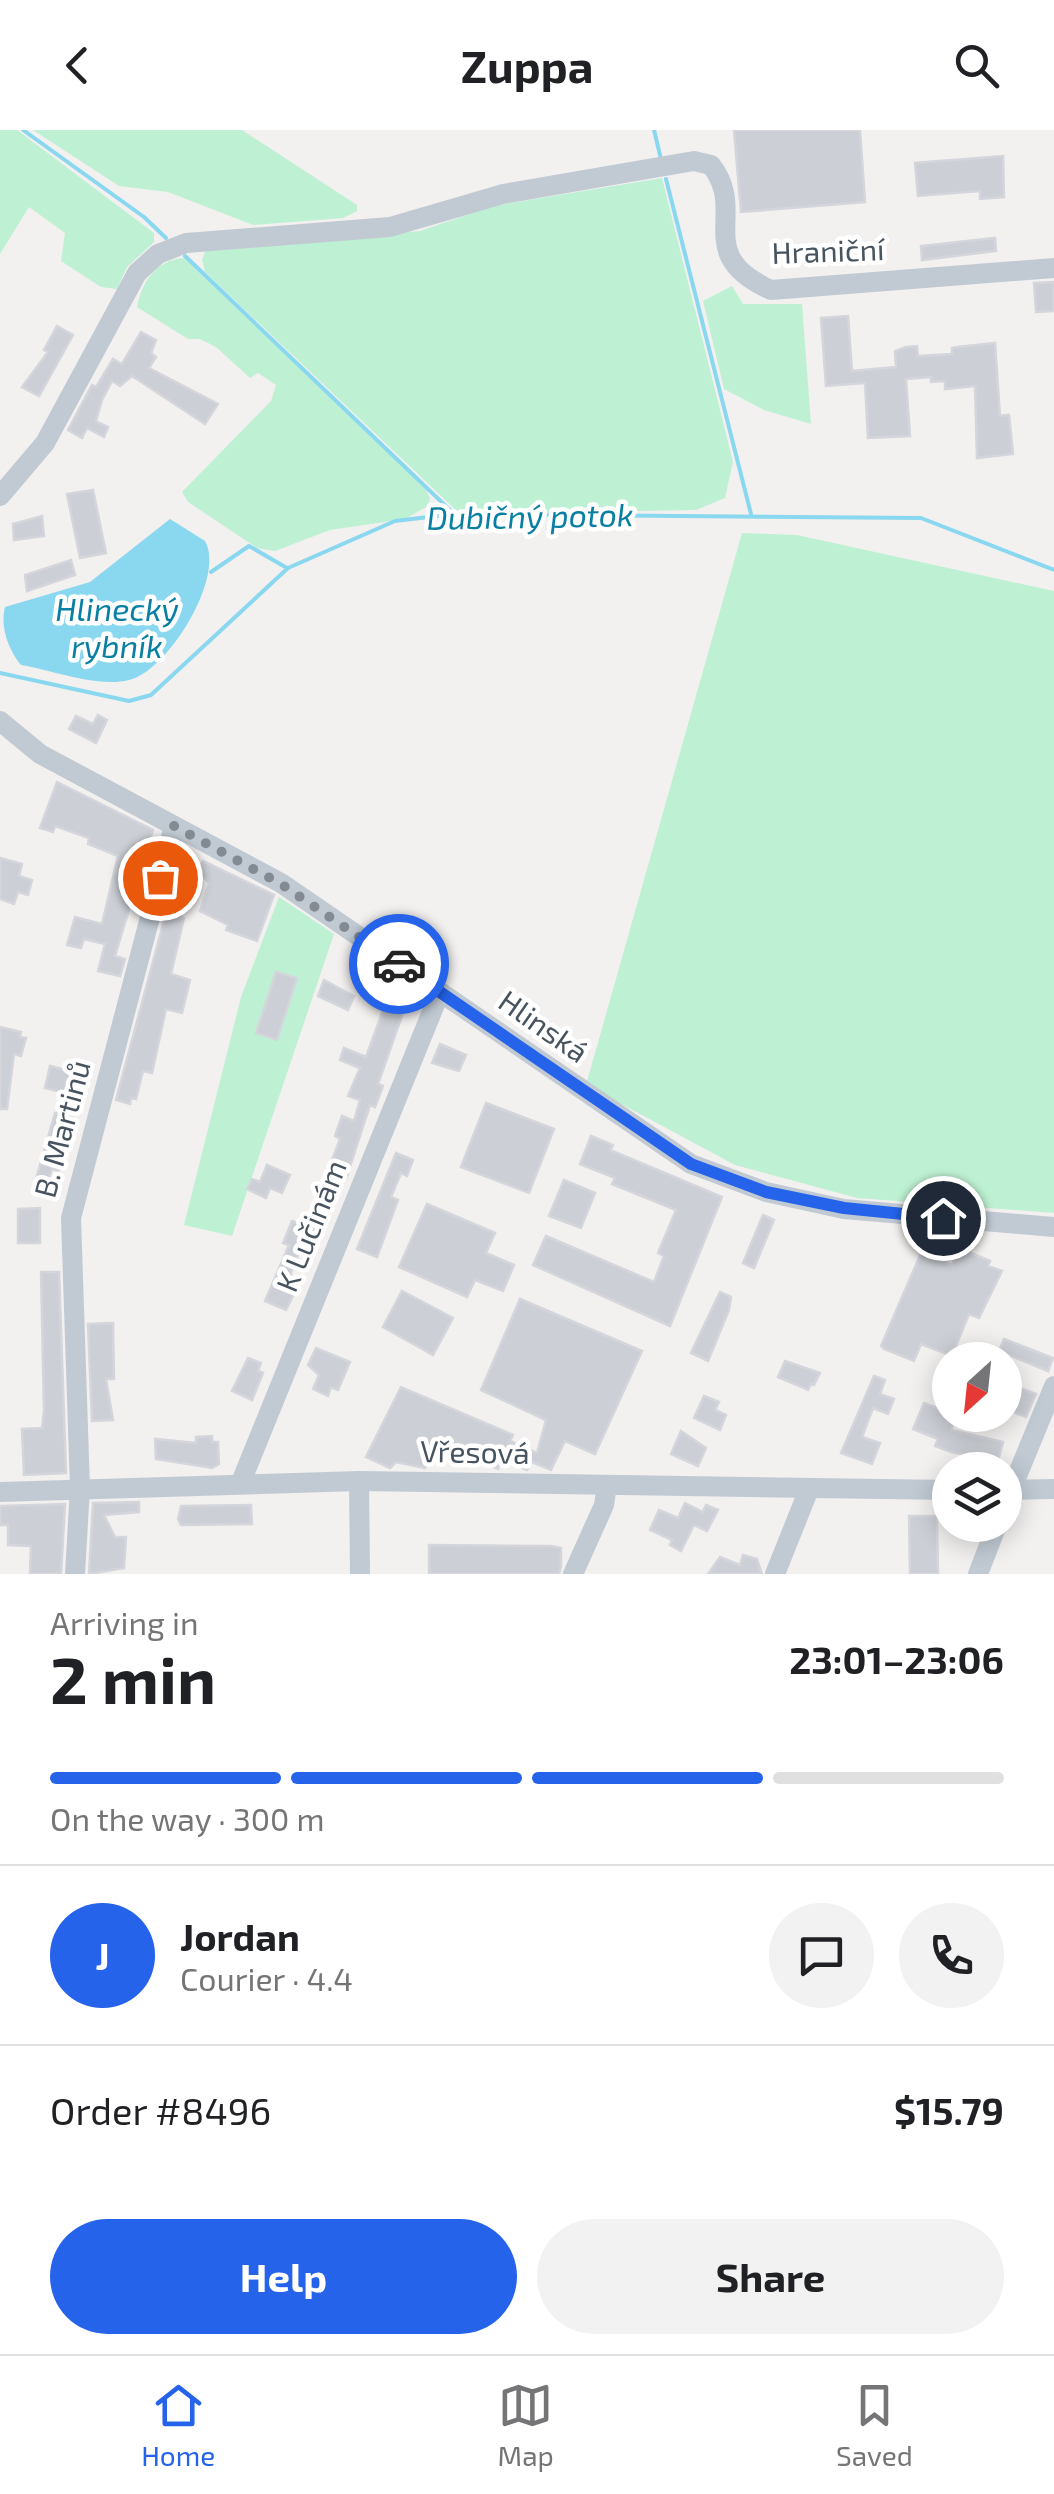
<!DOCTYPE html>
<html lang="en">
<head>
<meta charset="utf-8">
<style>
	body { margin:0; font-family:"Exo 2",sans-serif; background:#f2f2f2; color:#202124; height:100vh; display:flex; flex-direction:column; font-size:38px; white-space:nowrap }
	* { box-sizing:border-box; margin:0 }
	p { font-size:32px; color:#757577 }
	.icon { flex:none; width:55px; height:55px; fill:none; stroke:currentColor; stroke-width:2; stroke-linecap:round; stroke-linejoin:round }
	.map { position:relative; height:1444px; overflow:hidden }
	.side { display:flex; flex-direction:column; background:#fff; flex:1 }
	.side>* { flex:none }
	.needle { width:65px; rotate:207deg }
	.buttons { position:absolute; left:932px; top:1212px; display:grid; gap:20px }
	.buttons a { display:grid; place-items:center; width:90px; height:90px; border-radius:50%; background:#fff; box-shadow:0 5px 25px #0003; font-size:50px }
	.pin { position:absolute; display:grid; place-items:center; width:85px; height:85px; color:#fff; margin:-42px; border:5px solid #fff; border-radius:50%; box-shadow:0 2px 10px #0007 }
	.courier { position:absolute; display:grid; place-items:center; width:100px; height:100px; margin:-50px; border:8px solid #2563eb; border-radius:50%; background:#fff; color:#222; box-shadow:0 2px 12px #0007 }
	.overview em { font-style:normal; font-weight:700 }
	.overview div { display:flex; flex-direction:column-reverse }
	.overview { display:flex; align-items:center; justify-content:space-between; height:170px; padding:0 50px }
	h1 { font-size:65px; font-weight:700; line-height:75px }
	.bar { display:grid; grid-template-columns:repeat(4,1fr); gap:15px 10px; align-content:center; height:120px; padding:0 50px }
	.bar i { height:12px; border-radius:8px; background:#e0e0e0 }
	.bar .current { background:#2563eb }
	.bar p { grid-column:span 4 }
	.line { display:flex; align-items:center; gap:25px; padding:0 50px; border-top:2px solid #e0e0e0 }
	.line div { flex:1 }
	.round { display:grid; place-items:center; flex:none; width:105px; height:105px; border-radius:52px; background:#f2f2f2 }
	.button { display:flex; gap:20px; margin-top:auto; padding:20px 50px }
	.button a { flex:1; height:115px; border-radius:60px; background:#2563eb; color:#fff; font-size:40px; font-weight:700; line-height:115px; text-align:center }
	.button a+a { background:#f2f2f2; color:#202124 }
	header { display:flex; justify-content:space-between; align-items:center; height:130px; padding:0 50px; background:#fff; font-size:45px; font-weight:700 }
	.menu { display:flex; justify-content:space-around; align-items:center; height:140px; border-top:2px solid #e0e0e0; background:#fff; font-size:28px; color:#757577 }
	.menu a { display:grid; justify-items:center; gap:5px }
	.menu .current { color:#2563eb }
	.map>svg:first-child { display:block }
</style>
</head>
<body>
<header><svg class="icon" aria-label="back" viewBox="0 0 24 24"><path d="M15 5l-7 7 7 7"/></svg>Zuppa<svg class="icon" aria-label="search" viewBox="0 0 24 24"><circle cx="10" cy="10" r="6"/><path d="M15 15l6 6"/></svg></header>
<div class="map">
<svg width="1054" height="1444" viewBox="0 0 1054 1444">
	<rect width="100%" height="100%" fill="#f3f0f0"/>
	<g fill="#bef1d3">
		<polygon points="0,0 17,0 154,103 154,112 127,137 117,159 101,157 61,131 65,103 29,77 0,124"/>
		<polygon points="33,0 242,0 357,75 357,81 343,88 253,95 168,62 119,56"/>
		<polygon points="662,48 733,332 725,368 696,380 460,384 205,142 202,130 206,120 420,101 493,76"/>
		<path d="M184,128L424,356L430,368L428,376L405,389L330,400L275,421L257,418L188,372L182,362L271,271L276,255L258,243L250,248L216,217L200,209H188L137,177C142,152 156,130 184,128Z"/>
		<polygon points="732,156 743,174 802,174 811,294 764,280 724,259 703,171"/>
		<polygon points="742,403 797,405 1054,461 1054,1083 857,1068 735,1035 586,955"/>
		<polygon points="279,767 334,804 232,1106 184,1095 241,867"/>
	</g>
	<path fill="#89d8f0" d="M170,389L205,411C226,447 167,542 129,550C98,558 52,540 21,535C8,519 0,496 5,477L90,452Z"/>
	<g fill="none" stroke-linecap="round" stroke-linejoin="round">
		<g stroke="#89d8f0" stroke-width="4">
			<polyline points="23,0 144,87 166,108"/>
			<polyline points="654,0 661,29"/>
			<polyline points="666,49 751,384"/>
			<polyline points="185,126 452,382"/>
			<polyline points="211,442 249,416 287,438"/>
			<polyline points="0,543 129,571 151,565 288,438 395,391 454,384 921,388 1054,440"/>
		</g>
	</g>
	<g fill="#cccfd5" stroke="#d4d6dc" stroke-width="2.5">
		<polygon points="734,0 860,0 865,72 741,82"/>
		<polygon points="1003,26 1004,67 980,69 980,61 918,66 915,33"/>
		<polygon points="995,108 996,121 922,130 921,116"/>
		<polygon points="1054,152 1054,181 1036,182 1034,153"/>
		<polygon points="848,186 852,241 896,237 895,221 906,217 917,216 918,226 952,224 952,218 957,217 995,213 1000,286 1009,285 1013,324 977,328 975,256 945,259 945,251 931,252 931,247 906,249 910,306 868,308 865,253 826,256 821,188"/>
		<polygon points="57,196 73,205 39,266 22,257 48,222 44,220"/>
		<polygon points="141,202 156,210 151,223 156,227 149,238 218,274 205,294 132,246 120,256 112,251 102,270 96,291 108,297 104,307 87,298 82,308 68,300 92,255 96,257 113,229 122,234"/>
		<polygon points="93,360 106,423 80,428 67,364"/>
		<polygon points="42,386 44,406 14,410 13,394"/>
		<polygon points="71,430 75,445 27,461 25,445"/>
		<polygon points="98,585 107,590 96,613 69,599 76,586 93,594"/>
		<polygon points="57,652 153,700 115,826 125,829 120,846 98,841 105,814 84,809 81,818 67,815 75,787 102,794 118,726 88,714 89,708 55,696 53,702 40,698"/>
		<polygon points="0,728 22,734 19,746 32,750 28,765 18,762 14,774 0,769"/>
		<polygon points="203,731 274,765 257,811 226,800 228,795 200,781 209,753 198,741"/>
		<polygon points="166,783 184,788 171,844 190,850 182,883 166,879 152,943 143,941 136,969 131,968 130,974 116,970"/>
		<polygon points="276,842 297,848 277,910 256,903"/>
		<polygon points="324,850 354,866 348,880 318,866"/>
		<polygon points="386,872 404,880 378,954 383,956 375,977 370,975 346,1049 340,1051 326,1046 340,1009 335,1006 342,986 354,991 360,970 348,966 360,938 340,930 344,918 366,927"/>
		<polygon points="0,897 21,902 20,907 26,908 21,926 14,924 7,979 0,979"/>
		<polygon points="440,914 466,925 459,941 432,933"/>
		<polygon points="50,936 78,943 70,964 45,958"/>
		<polygon points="486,973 554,999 529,1063 461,1037"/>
		<polygon points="55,983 73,988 69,1006 62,1004 55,1024 63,1027 59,1041 52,1039 48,1052 36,1049"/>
		<polygon points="591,1006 613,1015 610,1020 722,1067 670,1196 533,1135 546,1106 654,1152 664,1126 658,1123 676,1080 612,1054 615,1048 580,1034"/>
		<polygon points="396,1023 413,1030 407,1046 401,1043 391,1067 398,1070 377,1127 357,1119"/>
		<polygon points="267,1035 290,1045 282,1063 270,1058 266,1068 247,1059 252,1049 260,1052"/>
		<polygon points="564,1050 595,1063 581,1098 549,1086"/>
		<polygon points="427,1074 495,1103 486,1123 514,1135 503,1161 475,1150 467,1167 399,1137"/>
		<polygon points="40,1078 40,1113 18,1113 18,1079"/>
		<polygon points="763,1085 774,1090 754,1138 743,1133"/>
		<polygon points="292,1091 321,1102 312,1129 299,1123 290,1145 301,1150 286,1180 265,1171 289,1115 283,1113"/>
		<polygon points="959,1118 990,1131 988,1136 1002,1141 979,1188 969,1184 952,1226 921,1214 914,1231 884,1219 881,1216 921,1123 952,1135"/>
		<polygon points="41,1142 59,1142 66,1343 24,1345 22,1299 42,1298 44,1281"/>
		<polygon points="402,1161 453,1188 433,1225 383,1197"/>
		<polygon points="720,1162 731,1167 729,1180 708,1231 691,1223"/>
		<polygon points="520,1169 642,1221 595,1324 565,1311 551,1340 532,1332 527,1340 503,1329 498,1339 436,1313 425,1338 396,1332 390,1338 366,1327 401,1257 513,1305 510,1311 537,1323 546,1290 481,1260"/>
		<polygon points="113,1193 114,1249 106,1249 113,1290 92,1291 88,1194"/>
		<polygon points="1004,1209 1053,1228 1048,1241 999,1221"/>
		<polygon points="316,1218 350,1232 338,1260 331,1257 328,1266 313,1259 319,1245 308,1235"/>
		<polygon points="248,1228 261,1233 258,1241 263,1243 252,1270 232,1261"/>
		<polygon points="785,1231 820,1243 814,1255 811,1254 808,1260 778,1247"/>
		<polygon points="874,1246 885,1250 880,1264 894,1269 888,1284 873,1278 862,1307 880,1313 872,1334 841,1323"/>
		<polygon points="1010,1254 1036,1264 1026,1287 1005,1279"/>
		<polygon points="704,1266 719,1272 715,1280 726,1285 720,1300 694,1288"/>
		<polygon points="924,1273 950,1283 948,1289 954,1291 951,1300 1003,1312 998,1331 951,1322 935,1316 938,1309 913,1299"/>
		<polygon points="681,1301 706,1318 698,1336 671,1324"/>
		<polygon points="212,1306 212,1312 218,1312 219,1334 212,1338 156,1329 155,1309 196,1313 196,1307"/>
		<polygon points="139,1372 139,1382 104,1385 115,1407 126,1407 124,1438 89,1444 93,1373"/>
		<polygon points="685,1373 703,1382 706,1375 718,1380 707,1401 694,1395 681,1421 670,1415 672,1410 650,1400 659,1380 678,1388"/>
		<polygon points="65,1374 61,1444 30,1444 31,1416 8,1415 8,1395 0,1395 0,1376"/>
		<polygon points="251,1375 252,1394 181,1395 178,1389 181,1376"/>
		<polygon points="909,1386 937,1386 938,1444 910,1444"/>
		<polygon points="429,1415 551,1416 561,1418 561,1437 559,1444 429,1444"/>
		<polygon points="743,1425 757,1429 762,1444 708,1444 720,1427 740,1435"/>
	</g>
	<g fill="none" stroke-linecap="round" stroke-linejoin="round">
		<g stroke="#c1cad3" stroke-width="20">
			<path d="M0,366L45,313L137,143L158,124L186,113L390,97L503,64L694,31L711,35C749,83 691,124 771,160L1054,138"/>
			<polyline points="0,591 40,624 281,753 691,1034 766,1062 844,1079 1054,1097"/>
			<polyline points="359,1351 360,1444"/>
			<polyline points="241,1352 440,862"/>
			<polyline points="1005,1360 1054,1359"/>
			<polyline points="0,1362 359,1351 950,1360"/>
			<polyline points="1005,1375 1054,1256"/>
			<polyline points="75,1444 80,1358 71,1088 174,696"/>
			<polyline points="573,1444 604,1375 607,1355"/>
			<polyline points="775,1444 809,1359"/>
			<polyline points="978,1444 997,1395"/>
		</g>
	</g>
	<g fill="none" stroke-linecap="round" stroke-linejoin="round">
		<polyline stroke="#838a92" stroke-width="10" stroke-dasharray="0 18" points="160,748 174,696 281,754 399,834"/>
		<polyline stroke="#2563eb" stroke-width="12" points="399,834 691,1034 766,1062 844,1078 943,1088"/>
	</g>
	<g text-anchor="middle" stroke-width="9" stroke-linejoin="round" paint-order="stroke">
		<g font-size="30" fill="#47535f" stroke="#fff">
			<text transform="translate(828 122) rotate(-2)" y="10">Hraniční</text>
			<text transform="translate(543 897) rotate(35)" y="10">Hlinská</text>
			<text transform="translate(63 999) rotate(-75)" y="10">B. Martinů</text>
			<text transform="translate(312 1096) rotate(-68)" y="10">K Lučinám</text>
			<text transform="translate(475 1323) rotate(1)" y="10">Vřesová</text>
		</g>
		<g font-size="32" font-style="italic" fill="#087fa3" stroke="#fff">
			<text transform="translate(530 387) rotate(-1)" y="11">Dubičný potok</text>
			<text x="117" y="491">Hlinecký<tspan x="117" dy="37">rybník</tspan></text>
		</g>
	</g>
</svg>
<div class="buttons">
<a><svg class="needle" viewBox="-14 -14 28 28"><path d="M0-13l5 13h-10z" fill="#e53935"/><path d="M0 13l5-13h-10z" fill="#757577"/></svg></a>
<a><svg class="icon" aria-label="layers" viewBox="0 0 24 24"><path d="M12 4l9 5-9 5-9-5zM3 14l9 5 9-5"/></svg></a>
</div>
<div class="pin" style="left:160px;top:748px;background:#ea580c"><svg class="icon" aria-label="bag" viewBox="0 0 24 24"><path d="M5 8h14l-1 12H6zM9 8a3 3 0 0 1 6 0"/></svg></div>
<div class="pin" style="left:943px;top:1088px;background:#1f2937"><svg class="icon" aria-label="home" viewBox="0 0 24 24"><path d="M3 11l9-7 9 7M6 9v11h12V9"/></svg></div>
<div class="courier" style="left:399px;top:834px"><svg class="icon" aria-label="car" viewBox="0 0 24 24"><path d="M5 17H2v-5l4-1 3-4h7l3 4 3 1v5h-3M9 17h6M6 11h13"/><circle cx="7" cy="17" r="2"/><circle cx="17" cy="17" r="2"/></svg></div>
</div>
<section class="side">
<div class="overview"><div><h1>2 min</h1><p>Arriving in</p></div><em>23:01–23:06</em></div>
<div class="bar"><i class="current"></i><i class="current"></i><i class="current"></i><i></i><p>On the way · 300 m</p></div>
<div class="line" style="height:180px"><b class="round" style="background:#2563eb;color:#fff">J</b><div><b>Jordan</b><p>Courier · 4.4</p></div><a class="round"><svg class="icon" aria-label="chat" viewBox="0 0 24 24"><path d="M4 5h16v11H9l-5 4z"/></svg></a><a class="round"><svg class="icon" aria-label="phone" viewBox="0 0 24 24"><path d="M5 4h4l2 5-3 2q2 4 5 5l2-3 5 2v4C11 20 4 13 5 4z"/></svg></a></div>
<div class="line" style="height:130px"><div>Order #8496</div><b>$15.79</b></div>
<div class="button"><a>Help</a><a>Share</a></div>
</section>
<nav class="menu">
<a class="current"><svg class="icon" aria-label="home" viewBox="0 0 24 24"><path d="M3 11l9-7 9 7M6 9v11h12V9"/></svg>Home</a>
<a><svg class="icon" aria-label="map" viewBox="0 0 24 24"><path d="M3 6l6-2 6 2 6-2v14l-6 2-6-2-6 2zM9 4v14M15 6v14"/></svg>Map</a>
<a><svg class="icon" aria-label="saved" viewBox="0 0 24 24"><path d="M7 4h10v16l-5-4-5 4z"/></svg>Saved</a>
</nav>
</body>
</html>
